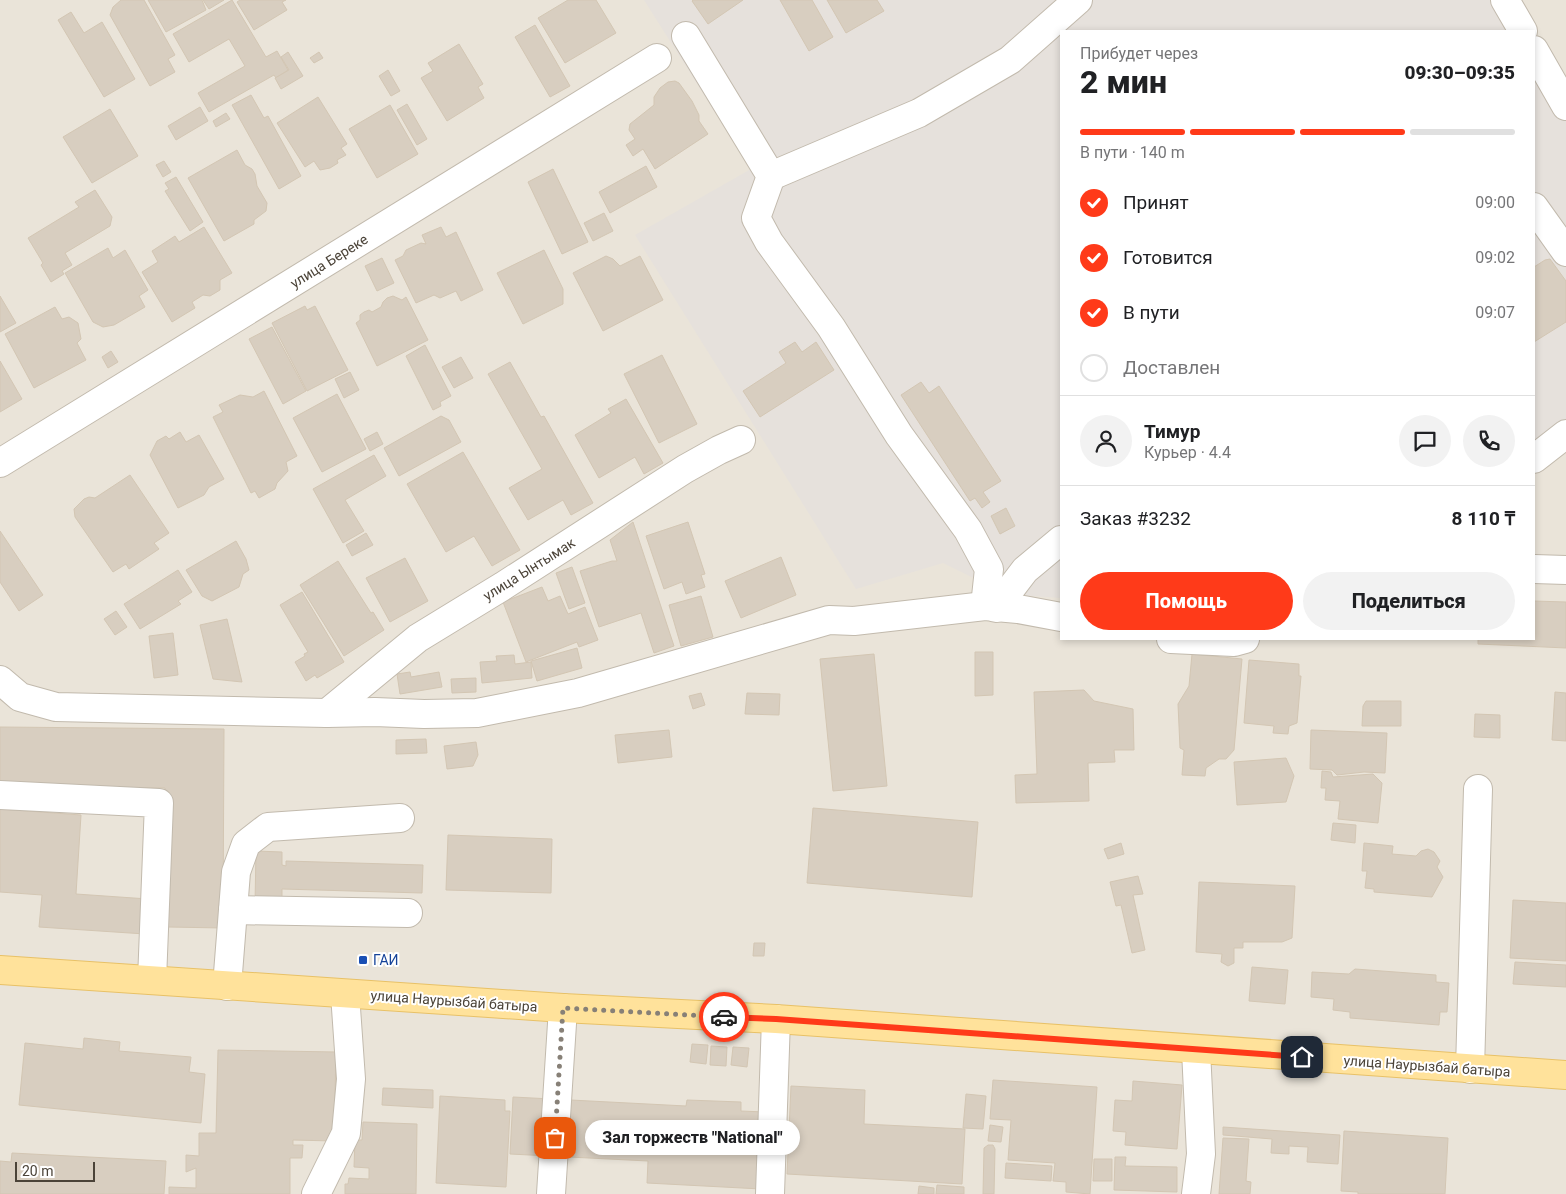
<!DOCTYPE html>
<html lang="ru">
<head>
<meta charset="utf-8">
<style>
	body { margin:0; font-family:Roboto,sans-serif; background:#f2f2f2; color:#202124; height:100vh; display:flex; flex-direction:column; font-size:19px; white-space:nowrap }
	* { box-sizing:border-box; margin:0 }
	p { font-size:16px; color:#757577 }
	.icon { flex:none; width:28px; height:28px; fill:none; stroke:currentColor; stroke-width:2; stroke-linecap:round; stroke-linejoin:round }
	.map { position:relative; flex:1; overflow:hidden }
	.panel { position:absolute; left:1060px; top:30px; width:475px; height:610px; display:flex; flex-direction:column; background:#fff; border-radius:0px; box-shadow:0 2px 8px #0003 }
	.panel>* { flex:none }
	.scale { position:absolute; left:15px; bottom:12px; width:80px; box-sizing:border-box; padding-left:5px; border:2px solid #4b4338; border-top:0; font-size:14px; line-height:18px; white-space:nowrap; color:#4b4338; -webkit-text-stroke:4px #fff; paint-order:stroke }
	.pin { position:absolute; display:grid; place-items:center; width:42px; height:42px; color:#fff; margin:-21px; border-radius:10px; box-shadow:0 2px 8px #0006 }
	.courier { position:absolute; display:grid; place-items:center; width:50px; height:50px; margin:-25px; border:4px solid #ff3a19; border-radius:50%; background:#fff; color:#222; box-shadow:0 1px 6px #0007 }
	.bubble { position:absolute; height:35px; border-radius:18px; background:#fff; box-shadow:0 2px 8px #0003; font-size:16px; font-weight:800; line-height:35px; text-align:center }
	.head em { font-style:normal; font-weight:800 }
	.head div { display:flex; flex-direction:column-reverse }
	.head { display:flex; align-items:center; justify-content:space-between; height:85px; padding:0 20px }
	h1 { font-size:32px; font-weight:800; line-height:38px }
	.bar { display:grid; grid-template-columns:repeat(4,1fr); gap:8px 5px; align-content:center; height:60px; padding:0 20px }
	.bar i { height:6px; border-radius:4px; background:#e0e0e0 }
	.bar .current { background:#ff3a19 }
	.bar p { grid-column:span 4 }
	.line { display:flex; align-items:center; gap:12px; padding:0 20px; border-top:1px solid #e0e0e0 }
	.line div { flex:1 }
	.round { display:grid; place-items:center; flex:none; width:52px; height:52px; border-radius:26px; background:#f2f2f2 }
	ol { padding:0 20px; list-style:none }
	li { display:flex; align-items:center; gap:15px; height:55px }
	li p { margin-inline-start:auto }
	li .icon { padding:5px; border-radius:50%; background:#ff3a19; color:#fff; stroke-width:4 }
	li:last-child { color:#757577 }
	li i { width:28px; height:28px; border:2px solid #e0e0e0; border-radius:50% }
	.cta { display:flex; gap:10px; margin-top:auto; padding:10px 20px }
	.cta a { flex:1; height:58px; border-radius:30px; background:#ff3a19; color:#fff; font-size:20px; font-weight:800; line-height:58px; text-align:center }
	.cta a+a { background:#f2f2f2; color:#202124 }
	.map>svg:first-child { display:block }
</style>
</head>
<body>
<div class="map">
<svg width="1566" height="1194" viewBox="0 0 1566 1194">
	<rect width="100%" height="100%" fill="#f6f2eb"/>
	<path fill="#eae4d9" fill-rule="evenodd" d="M0,0H1566V1194H0ZM1061,31H1534V639H1061Z"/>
	<polygon fill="#e6e1dc" points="644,0 1518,0 1566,91 1566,425 1534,449 1534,31 1061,31 1061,598 1006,594 943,563 856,589 635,235 751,169"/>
	<g fill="#d8cec0" stroke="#d3c6b3">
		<polygon points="121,0 144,0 175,55 168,59 175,72 150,86 110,15 113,7"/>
		<polygon points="148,0 202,0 206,10 166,32"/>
		<polygon points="203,0 224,0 209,9"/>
		<polygon points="232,0 266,57 277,51 288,70 276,78 274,75 209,112 198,93 245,66 229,39 189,62 173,34"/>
		<polygon points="240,0 286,0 282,2 287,10 254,30 237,2"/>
		<polygon points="568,0 596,0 616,33 565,63 538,18"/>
		<polygon points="693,0 743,0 708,24 692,1"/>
		<polygon points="780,0 812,0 833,37 809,51"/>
		<polygon points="827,0 877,0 884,11 846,33"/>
		<polygon points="71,12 84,33 102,22 135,79 104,97 58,20"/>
		<polygon points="535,25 570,86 550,97 515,37"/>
		<polygon points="459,44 483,84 478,87 484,98 447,121 421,78 433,71 428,63"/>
		<polygon points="288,52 303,76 281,89 275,78 289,70 281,57"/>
		<polygon points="319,52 323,58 314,63 310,58"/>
		<polygon points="388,70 400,91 391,96 379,76"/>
		<polygon points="675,81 679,83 692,101 699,115 699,121 708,134 655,169 643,149 633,156 626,145 635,139 629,130 630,124 654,105 654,97 660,88 668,82"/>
		<polygon points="251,95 264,118 268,116 301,176 279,189 232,105"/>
		<polygon points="318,97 347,144 341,148 346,155 337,160 338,163 330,168 320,170 314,161 305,167 277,123"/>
		<polygon points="407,104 427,139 417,145 397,110"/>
		<polygon points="390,105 418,154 377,178 349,129"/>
		<polygon points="200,107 208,121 176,140 168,126"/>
		<polygon points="110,109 138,156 92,183 63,137"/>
		<polygon points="226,113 230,119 216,127 213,121"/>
		<polygon points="237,150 245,165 252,169 255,174 257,186 267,203 266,211 254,220 254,224 224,241 188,178"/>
		<polygon points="164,161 171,172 163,177 156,165"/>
		<polygon points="646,166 657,187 610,213 599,192"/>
		<polygon points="553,169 588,242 562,254 528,182"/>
		<polygon points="176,177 203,222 190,231 165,191 169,189 165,183"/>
		<polygon points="95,190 112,217 110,226 65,253 72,265 62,271 64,274 51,282 41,265 43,263 28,238 79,207 75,202"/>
		<polygon points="604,213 613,231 593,241 584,223"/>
		<polygon points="204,227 232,273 220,280 220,290 210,296 203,295 192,302 195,308 172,322 142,272 158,262 152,251 175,236 179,242"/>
		<polygon points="441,227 446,237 456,232 483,290 461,301 456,291 440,298 434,295 416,303 395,260 403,256 406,250 421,243 426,244 422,235"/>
		<polygon points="108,248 113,258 125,250 148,290 139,296 145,307 114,325 103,327 93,322 65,273"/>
		<polygon points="544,250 563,289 563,304 523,324 497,273"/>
		<polygon points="606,256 613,259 620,266 640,256 663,300 603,331 573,273"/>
		<polygon points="382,258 394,283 377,291 365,266"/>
		<polygon points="1550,259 1566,281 1566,322 1534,342 1534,267 1545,260"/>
		<polygon points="0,296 16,323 0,332"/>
		<polygon points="393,296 402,300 406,297 428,340 377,366 356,323 360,320 360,315 364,312 369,310 372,312 381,307 383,302 387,298"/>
		<polygon points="305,306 307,310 315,306 348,370 307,391 272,323"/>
		<polygon points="55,307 62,319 69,317 78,323 81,339 77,343 86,360 34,388 5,334"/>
		<polygon points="272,327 306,391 283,404 249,339"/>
		<polygon points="795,342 802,352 816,342 834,370 760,417 743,391 786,363 779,352"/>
		<polygon points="425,345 451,396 440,402 441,406 433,410 406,356"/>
		<polygon points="111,351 118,362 108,368 102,357"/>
		<polygon points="662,355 697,424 659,443 624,374"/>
		<polygon points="461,357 473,378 454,388 442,367"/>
		<polygon points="0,361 22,399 0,412"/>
		<polygon points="510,362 541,417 544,416 593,503 571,515 563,500 528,520 509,488 542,469 488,374"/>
		<polygon points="350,372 359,390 344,398 335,379"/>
		<polygon points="921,382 929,393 939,386 1001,481 983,492 990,502 982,508 975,498 970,501 901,395"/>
		<polygon points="264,391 297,456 286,462 288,471 277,483 275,489 259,498 255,491 251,493 213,417 223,412 219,405 240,395 253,397"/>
		<polygon points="337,394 366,449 322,472 293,418"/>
		<polygon points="626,399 663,463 644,474 635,457 599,478 575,435 611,413 608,409"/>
		<polygon points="441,416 449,420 461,442 399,476 384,448"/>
		<polygon points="180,432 186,442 199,435 224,479 209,487 204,495 178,508 150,455 157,441 166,436 169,439"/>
		<polygon points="377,432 383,444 370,451 364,439"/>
		<polygon points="463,452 520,550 492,566 474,536 446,552 407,484"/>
		<polygon points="374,455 386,476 345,500 364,531 343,543 313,489"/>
		<polygon points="130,475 169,533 154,543 159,549 129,569 126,564 113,572 75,517 74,509 84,499 89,497 95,498"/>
		<polygon points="1006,508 1015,526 1000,534 991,516"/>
		<polygon points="633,522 674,646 654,653 641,613 599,627 580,571 612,561 617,561 610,540"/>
		<polygon points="688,522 705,574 701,575 705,587 686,594 682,582 664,589 646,536"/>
		<polygon points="0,531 43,595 19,611 0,582"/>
		<polygon points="366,533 373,545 352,556 346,545"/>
		<polygon points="236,541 246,559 249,570 243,574 239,587 212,601 202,596 186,570"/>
		<polygon points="781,557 796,595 741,618 725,581"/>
		<polygon points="405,558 428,601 390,622 366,578"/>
		<polygon points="338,561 371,613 373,612 384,630 344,656 300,585"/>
		<polygon points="572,567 585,603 569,609 556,573"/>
		<polygon points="178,570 192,592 178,601 181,604 140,629 124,604"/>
		<polygon points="542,587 548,601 560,596 568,614 585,607 598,640 579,647 577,642 526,662 503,602"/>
		<polygon points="302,592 344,662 317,678 315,675 306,681 295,662 305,656 304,654 308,652 280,605"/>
		<polygon points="701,596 713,637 681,646 669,605"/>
		<polygon points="1534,601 1566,602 1566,648 1478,644 1478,639 1534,639"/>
		<polygon points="116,611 127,627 115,635 104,619"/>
		<polygon points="227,619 242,682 213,679 200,625"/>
		<polygon points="173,633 178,675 154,678 149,636"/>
		<polygon points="577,648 582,668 537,681 531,661"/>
		<polygon points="975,652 993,652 993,695 975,696"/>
		<polygon points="874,654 887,786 833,791 820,659"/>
		<polygon points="1192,654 1242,659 1234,750 1226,759 1219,759 1206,768 1205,776 1182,775 1184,750 1180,748 1178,704 1189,686"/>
		<polygon points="514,655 515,664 531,662 532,678 482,683 480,662 497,661 496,656"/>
		<polygon points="1249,660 1299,664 1299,676 1301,676 1297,723 1289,726 1288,734 1273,733 1274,726 1244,723"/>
		<polygon points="410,672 411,677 439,672 442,687 400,694 397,674"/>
		<polygon points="476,678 476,692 452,693 451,679"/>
		<polygon points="1084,690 1094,701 1133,709 1134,750 1114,750 1115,762 1088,763 1089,801 1016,803 1015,775 1037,774 1034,692"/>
		<polygon points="1555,692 1566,693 1566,741 1552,740"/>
		<polygon points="701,693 705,705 693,709 689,696"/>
		<polygon points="747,693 780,694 779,715 745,714"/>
		<polygon points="1366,701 1401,701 1401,726 1362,726 1363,706"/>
		<polygon points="1475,714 1500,715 1500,738 1474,737"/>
		<polygon points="0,727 224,729 223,928 168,927 168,882 164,877 165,788 0,786"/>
		<polygon points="669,730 672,757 618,763 615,735"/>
		<polygon points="1311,730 1387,733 1385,773 1364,772 1337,775 1332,770 1310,769"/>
		<polygon points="426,739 427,753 396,754 396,740"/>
		<polygon points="476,742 478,755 473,766 447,769 444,746"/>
		<polygon points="1286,758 1294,776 1286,802 1237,805 1234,762"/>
		<polygon points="1322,771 1331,772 1333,777 1373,774 1382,783 1378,823 1338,819 1340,801 1325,800 1326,788 1321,788"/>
		<polygon points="813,808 978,822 972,897 807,883"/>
		<polygon points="0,809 81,815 76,894 148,899 145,934 39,927 42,895 0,892"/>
		<polygon points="1333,823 1356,825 1355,843 1331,840"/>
		<polygon points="448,835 552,839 551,893 446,890"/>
		<polygon points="1121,843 1124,854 1108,859 1104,849"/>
		<polygon points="1364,843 1393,846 1392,854 1416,856 1421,851 1428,849 1434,852 1440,861 1437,867 1443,877 1432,897 1374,892 1374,889 1365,888 1367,871 1362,871"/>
		<polygon points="256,851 282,852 282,865 286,866 286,861 423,865 422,893 282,889 282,904 255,904"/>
		<polygon points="1138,876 1143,894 1133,895 1145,950 1132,953 1121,905 1116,906 1110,882"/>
		<polygon points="1199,882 1295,886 1292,938 1282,942 1243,942 1243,948 1234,948 1234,963 1228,966 1221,962 1222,954 1196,952"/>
		<polygon points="1513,900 1566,903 1566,961 1510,958"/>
		<polygon points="754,943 765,943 764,956 753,956"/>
		<polygon points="1515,962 1566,965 1566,987 1513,984"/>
		<polygon points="1252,967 1288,970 1285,1004 1249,1001"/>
		<polygon points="1355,969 1436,975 1436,982 1449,983 1447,1012 1440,1012 1439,1025 1350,1018 1350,1012 1333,1010 1334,999 1311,997 1312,972 1349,974"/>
		<polygon points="84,1038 120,1042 119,1051 191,1057 189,1072 205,1074 201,1123 19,1105 25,1043 83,1049"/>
		<polygon points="692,1044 708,1045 706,1064 690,1062"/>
		<polygon points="711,1046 727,1047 726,1066 710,1065"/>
		<polygon points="733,1047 749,1048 747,1067 731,1065"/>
		<polygon points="218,1050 336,1052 334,1141 293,1140 293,1145 303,1145 302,1158 290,1158 290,1194 169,1194 169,1187 196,1188 196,1168 186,1172 186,1155 199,1156 199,1133 216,1133"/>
		<polygon points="993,1080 1097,1087 1090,1194 1066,1192 1066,1182 1053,1181 1055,1163 1008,1160 1011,1120 990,1119"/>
		<polygon points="1133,1081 1182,1085 1177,1149 1125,1145 1126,1132 1113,1131 1115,1100 1132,1101"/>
		<polygon points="791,1086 865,1090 864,1124 965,1129 962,1184 787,1174"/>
		<polygon points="383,1088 433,1090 433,1108 382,1105"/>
		<polygon points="966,1094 986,1096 983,1129 963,1128"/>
		<polygon points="440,1096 505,1100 505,1111 510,1111 506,1187 436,1183"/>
		<polygon points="513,1097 686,1106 687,1100 741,1102 741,1111 765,1112 761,1189 647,1183 648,1161 510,1154"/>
		<polygon points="363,1122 417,1124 416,1194 345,1194 345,1184 348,1184 349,1178 369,1179 369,1168 354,1167 355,1140 362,1140"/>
		<polygon points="990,1125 1003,1127 1001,1142 988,1141"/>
		<polygon points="1223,1127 1340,1135 1338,1164 1307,1162 1308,1147 1289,1146 1289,1154 1271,1153 1272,1139 1223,1135"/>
		<polygon points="1344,1131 1448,1138 1445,1194 1358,1194 1358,1192 1341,1191"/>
		<polygon points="1223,1138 1249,1139 1246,1181 1251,1182 1250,1194 1219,1194"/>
		<polygon points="988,1145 993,1145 995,1149 994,1194 983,1194 984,1148"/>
		<polygon points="12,1153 166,1161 164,1194 0,1194 0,1161 11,1162"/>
		<polygon points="1115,1157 1126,1157 1125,1166 1177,1167 1177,1192 1114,1190"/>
		<polygon points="1094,1159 1112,1159 1112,1181 1093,1181"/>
		<polygon points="1006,1163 1052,1166 1051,1181 1005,1178"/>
		<polygon points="937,1185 964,1187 964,1194 936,1194"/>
		<polygon points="919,1186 934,1188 934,1194 918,1194"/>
	</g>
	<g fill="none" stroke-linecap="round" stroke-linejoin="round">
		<defs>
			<g id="minor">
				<polyline points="1505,0 1523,31"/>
				<polyline points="686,36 771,176 756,218 769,242 831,327 899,435 968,530 989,569 985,606"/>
				<polyline points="1534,50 1566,106"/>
				<polyline points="771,176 919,113 1010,60 1078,0"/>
				<polyline points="1534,207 1566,252"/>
				<polyline points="1534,459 1566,434"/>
				<polyline points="0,463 657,58"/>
				<polyline points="1534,569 1566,570"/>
				<polyline points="996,608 1025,570 1061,540"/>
				<polyline points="1171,639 1234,642 1245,639"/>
				<polyline points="0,680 20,697 56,707 327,713 375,712 424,714 477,713 578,693 829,620 854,621 985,606 1018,609 1061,617"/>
				<polyline points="327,713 418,638 503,586 685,469 719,450 741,440"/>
				<polyline points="0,795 159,803 152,980"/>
				<polyline points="233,910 408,913"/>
				<polyline points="227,986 236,872 246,844 268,827 400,818"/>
				<polyline points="1196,1050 1201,1154 1196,1194"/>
				<polyline points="1470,1069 1478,789"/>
				<polyline points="316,1194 346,1133 351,1079 345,994"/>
				<polyline points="551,1194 563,1008"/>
				<polyline points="770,1194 776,1019"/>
			</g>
			<polyline id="major" points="0,970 563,1008 776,1019 1566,1075"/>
		</defs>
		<use href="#minor" stroke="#c2baad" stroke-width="30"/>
		<use href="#major" stroke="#e8c167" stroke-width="30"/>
		<use href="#minor" stroke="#fff" stroke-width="28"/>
		<use href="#major" stroke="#ffe29b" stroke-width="28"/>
	</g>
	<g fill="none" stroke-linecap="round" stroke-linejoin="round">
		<polyline stroke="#878077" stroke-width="5" stroke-dasharray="0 9" points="555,1138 563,1008 724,1017"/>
		<polyline stroke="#ff3a19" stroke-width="6" points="724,1017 776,1019 1302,1057"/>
	</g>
	<rect fill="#1a4fb4" stroke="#fff" stroke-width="2" x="358" y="955" width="10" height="10" rx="2.5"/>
	<g text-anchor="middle" stroke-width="4" stroke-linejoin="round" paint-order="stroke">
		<g font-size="14" fill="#4b4338" stroke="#fff">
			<text transform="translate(329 261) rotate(-32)" y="5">улица Береке</text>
			<text transform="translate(529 569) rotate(-32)" y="5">улица Ынтымак</text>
			<text transform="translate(454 1001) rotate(4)" y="5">улица Наурызбай батыра</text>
			<text transform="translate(1427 1066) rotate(4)" y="5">улица Наурызбай батыра</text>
		</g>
		<g font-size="14" fill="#164399" stroke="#fff" text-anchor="start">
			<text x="373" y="965">ГАИ</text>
		</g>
	</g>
</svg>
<div class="scale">20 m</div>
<div class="pin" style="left:555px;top:1138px;background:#ea580c"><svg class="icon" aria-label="bag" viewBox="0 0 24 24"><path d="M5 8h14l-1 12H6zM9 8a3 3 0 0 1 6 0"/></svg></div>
<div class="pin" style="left:1302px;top:1057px;background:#1f2937"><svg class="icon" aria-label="home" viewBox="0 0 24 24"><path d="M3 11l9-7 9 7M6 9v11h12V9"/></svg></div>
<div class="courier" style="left:724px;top:1017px"><svg class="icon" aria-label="car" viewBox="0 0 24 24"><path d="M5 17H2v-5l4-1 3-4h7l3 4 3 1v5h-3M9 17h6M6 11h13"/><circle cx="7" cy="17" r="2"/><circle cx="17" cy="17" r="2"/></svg></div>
<div class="bubble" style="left:585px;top:1120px;width:215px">Зал торжеств &quot;National&quot;</div>
<section class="panel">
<div class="head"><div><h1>2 мин</h1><p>Прибудет через</p></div><em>09:30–09:35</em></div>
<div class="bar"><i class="current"></i><i class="current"></i><i class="current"></i><i></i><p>В пути · 140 m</p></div>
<ol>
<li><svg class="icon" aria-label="check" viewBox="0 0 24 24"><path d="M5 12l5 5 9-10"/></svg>Принят<p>09:00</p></li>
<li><svg class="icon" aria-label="check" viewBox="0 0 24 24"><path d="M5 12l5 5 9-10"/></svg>Готовится<p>09:02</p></li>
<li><svg class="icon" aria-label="check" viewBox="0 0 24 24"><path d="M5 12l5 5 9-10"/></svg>В пути<p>09:07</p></li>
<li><i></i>Доставлен</li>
</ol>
<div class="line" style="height:90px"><a class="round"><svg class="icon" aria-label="person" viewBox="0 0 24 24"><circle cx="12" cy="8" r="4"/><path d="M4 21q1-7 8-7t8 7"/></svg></a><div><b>Тимур</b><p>Курьер · 4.4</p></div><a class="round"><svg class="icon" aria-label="chat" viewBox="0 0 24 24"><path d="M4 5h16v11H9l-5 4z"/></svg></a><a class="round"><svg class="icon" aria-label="phone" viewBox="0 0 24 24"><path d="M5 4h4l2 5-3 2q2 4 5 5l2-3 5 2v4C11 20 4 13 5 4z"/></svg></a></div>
<div class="line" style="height:65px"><div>Заказ #3232</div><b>8 110 ₸</b></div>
<div class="cta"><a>Помощь</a><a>Поделиться</a></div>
</section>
</div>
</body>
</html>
